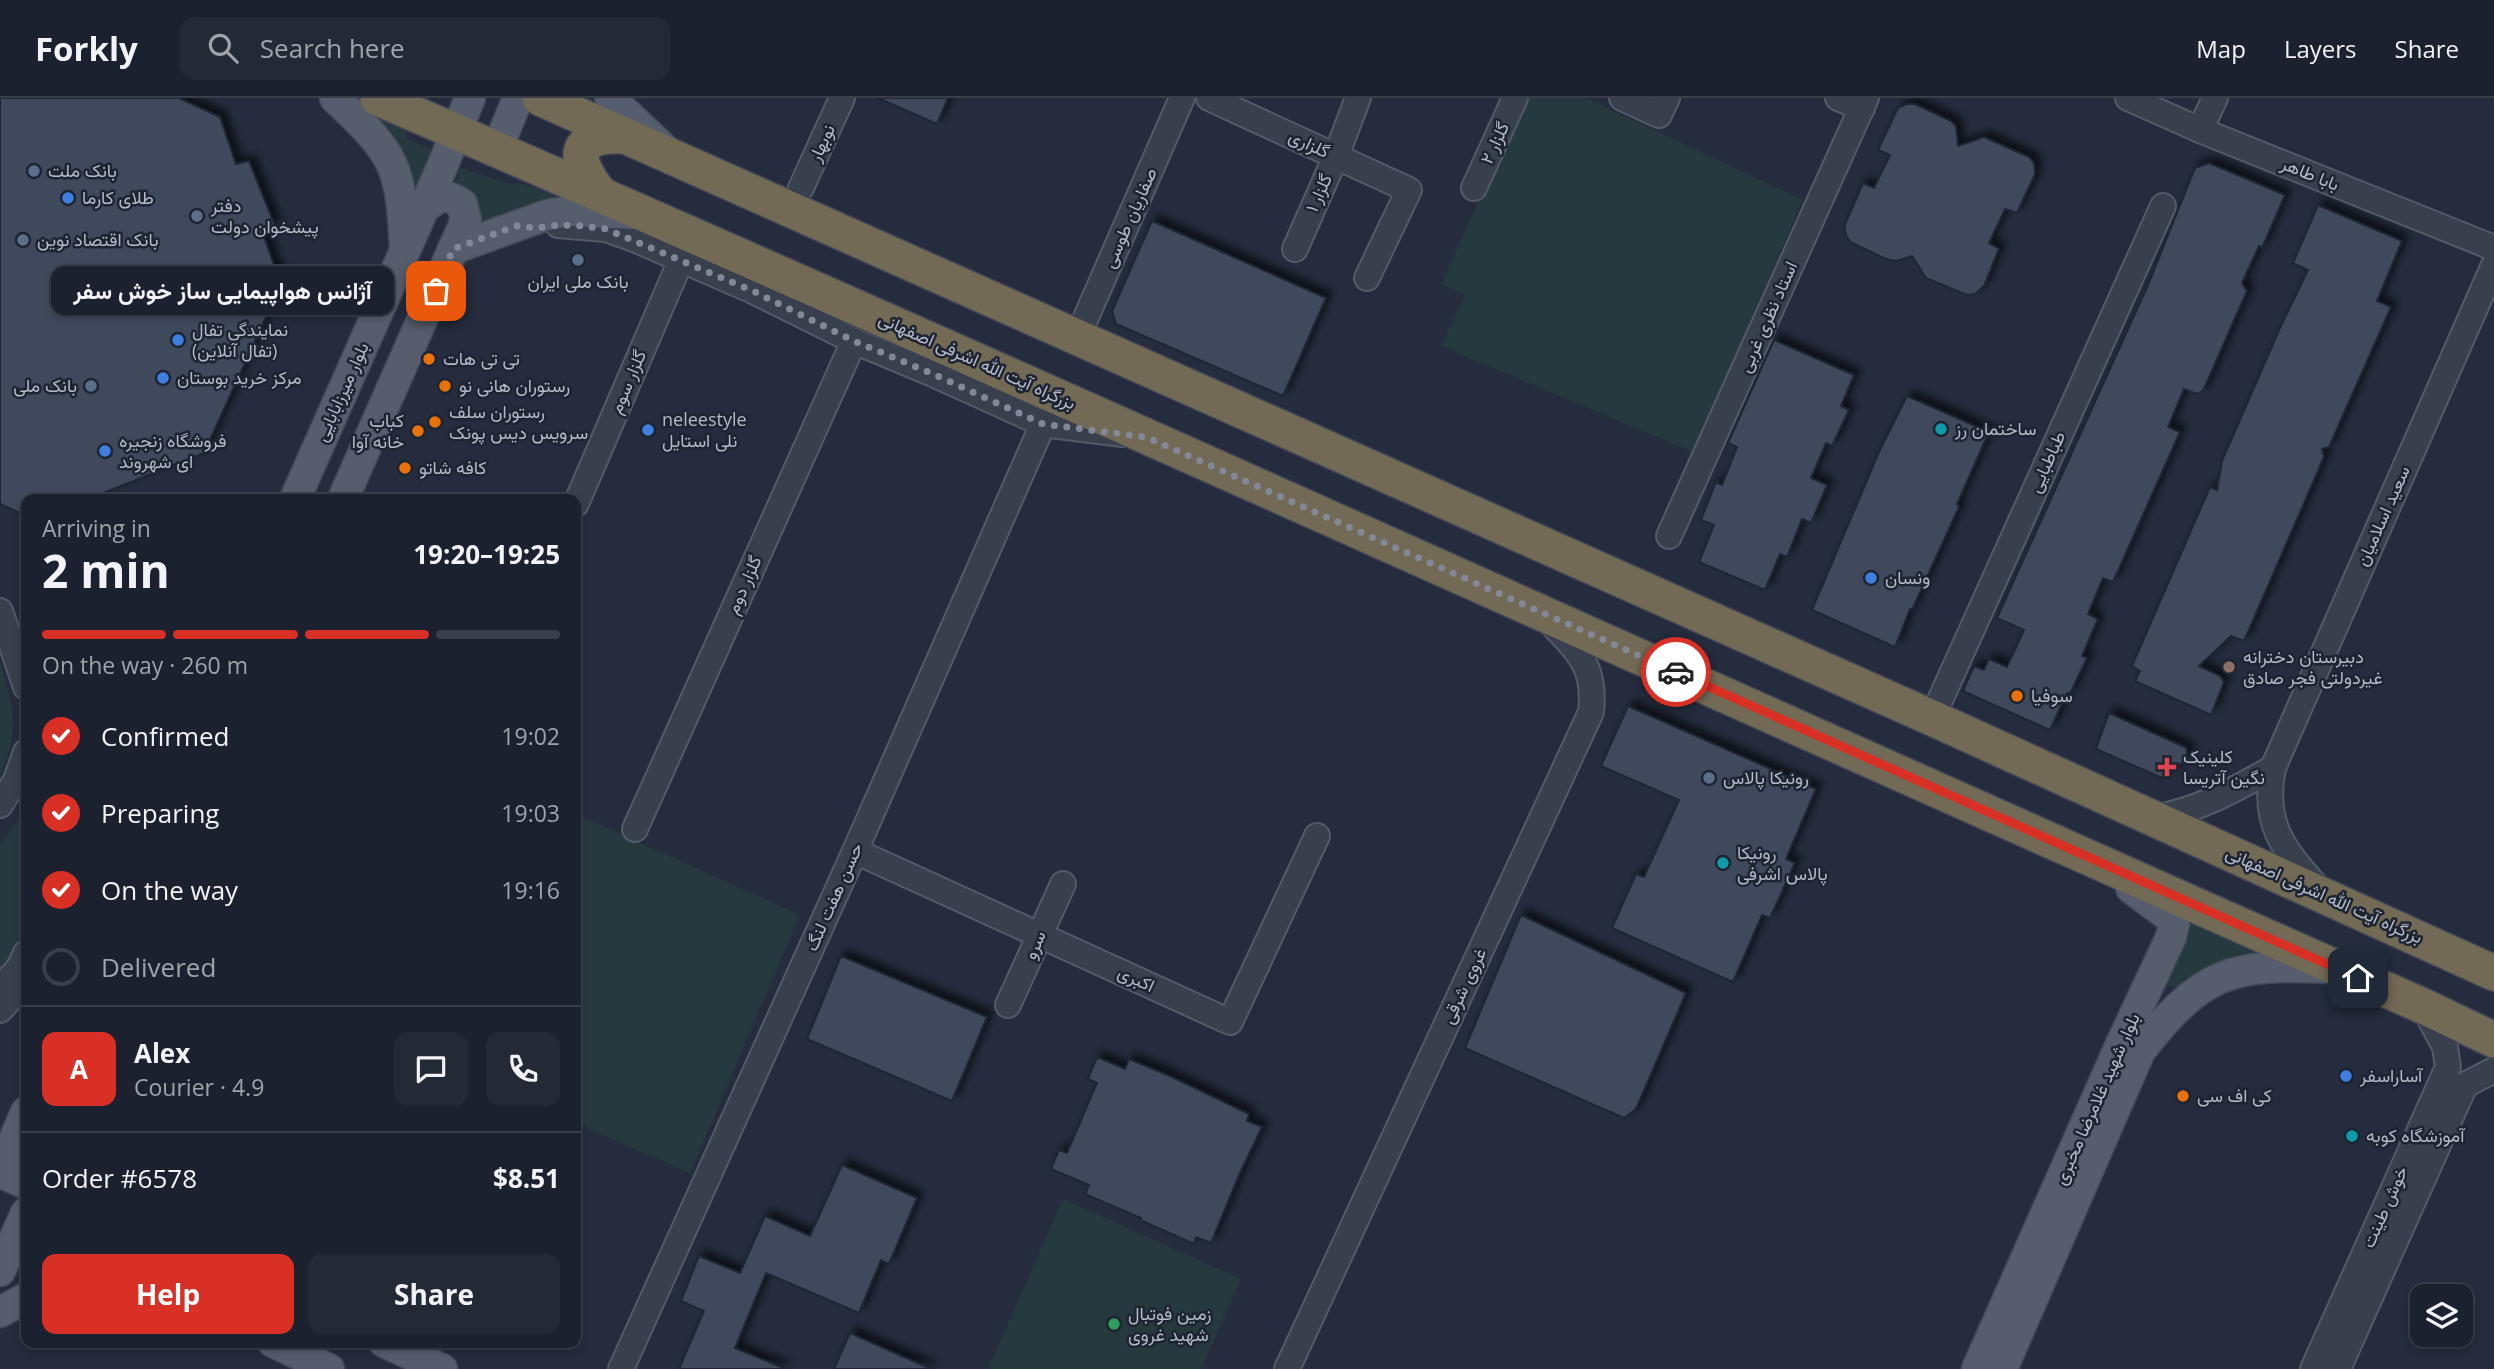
<!DOCTYPE html>
<html lang="en">
<head>
<meta charset="utf-8">
<style>
	body { margin:0; font-family:"Open Sans",Vazirmatn,sans-serif; background:#242936; color:#f1f3f6; height:100vh; display:flex; flex-direction:column; font-size:26px; white-space:nowrap }
	* { box-sizing:border-box; margin:0 }
	p { font-size:23px; color:#a0a3aa }
	.icon { flex:none; width:38px; height:38px; fill:none; stroke:currentColor; stroke-width:2; stroke-linecap:round; stroke-linejoin:round }
	.map { position:relative; flex:1; overflow:hidden }
	.panel { position:absolute; left:21px; top:396px; width:560px; height:854px; display:flex; flex-direction:column; background:#1b212e; border-radius:14px; box-shadow:0 4px 10px #0003,0 0 0 2px #393e4a }
	.panel>* { flex:none }
	.tools { position:absolute; left:2410px; top:1186px; display:grid; gap:14px }
	.tools a { display:grid; place-items:center; width:63px; height:63px; border-radius:14px; background:#1b212e; box-shadow:0 4px 10px #0003,0 0 0 2px #393e4a; font-size:35px }
	.pin { position:absolute; display:grid; place-items:center; width:60px; height:60px; color:#fff; margin:-30px; border-radius:14px; box-shadow:0 4px 10px #0006 }
	.courier { position:absolute; display:grid; place-items:center; width:70px; height:70px; margin:-35px; border:5px solid #d93025; border-radius:50%; background:#fff; color:#222; box-shadow:0 2px 9px #0007 }
	.bubble { position:absolute; height:49px; border-radius:14px; background:#1b212e; box-shadow:0 4px 10px #0003,0 0 0 2px #393e4a; font-size:23px; font-weight:700; line-height:49px; text-align:center }
	.overview em { font-style:normal; font-weight:700 }
	.overview div { display:flex; flex-direction:column-reverse }
	.overview { display:flex; align-items:center; justify-content:space-between; height:119px; padding:0 21px }
	h1 { font-size:46px; font-weight:700; line-height:52px }
	.bar { display:grid; grid-template-columns:repeat(4,1fr); gap:10px 7px; align-content:center; height:84px; padding:0 21px }
	.bar i { height:9px; border-radius:5px; background:#393e4a }
	.bar .selected { background:#d93025 }
	.bar p { grid-column:span 4 }
	.line { display:flex; align-items:center; gap:18px; padding:0 21px; border-top:2px solid #393e4a }
	.line div { flex:1 }
	.round { display:grid; place-items:center; flex:none; width:74px; height:74px; border-radius:14px; background:#242936 }
	ol { padding:0 21px; list-style:none }
	li { display:flex; align-items:center; gap:21px; height:77px }
	li p { margin-inline-start:auto }
	li .icon { padding:7px; border-radius:50%; background:#d93025; color:#fff; stroke-width:4 }
	li:last-child { color:#a0a3aa }
	li i { width:38px; height:38px; border:4px solid #393e4a; border-radius:50% }
	.cta { display:flex; gap:14px; margin-top:auto; padding:14px 21px }
	.cta a { flex:1; height:80px; border-radius:14px; background:#d93025; color:#fff; font-size:28px; font-weight:700; line-height:80px; text-align:center }
	.cta a+a { background:#242936; color:#f1f3f6 }
	header { display:flex; align-items:center; gap:42px; box-sizing:border-box; height:98px; padding:0 35px; background:#1b212e; border-bottom:2px solid #393e4a }
	header strong { font-size:33px }
	nav { display:flex; gap:38px; margin-inline-start:auto; font-size:24px }
	.search { width:490px; height:63px; background:#242936; display:flex; align-items:center; gap:18px; box-sizing:border-box; padding:0 24px; border-radius:14px; color:#a0a3aa; font-size:26px }
	.map>svg:first-child { display:block }
</style>
</head>
<body>
<header>
<strong>Forkly</strong>
<div class="search"><svg class="icon" aria-label="search" viewBox="0 0 24 24"><circle cx="10" cy="10" r="6"/><path d="M15 15l6 6"/></svg>Search here</div>
<nav><a>Map</a><a>Layers</a><a>Share</a></nav>
</header>
<div class="map">
<svg width="2494" height="1271" viewBox="0 0 2494 1271">
	<defs>
		<filter id="shadow"><feDropShadow dx="6" dy="-6" stdDeviation="3.5" flood-color="#0009"/></filter>
	</defs>
	<rect width="100%" height="100%" fill="#242c3d"/>
	<g fill="#26393e">
		<polygon points="1525,0 1586,0 1803,102 1693,354 1441,248 1465,197 1441,186"/>
		<polygon points="352,7 407,33 406,40 434,53 412,113"/>
		<polygon points="460,70 511,86 521,85 596,110 475,139 456,88"/>
		<path d="M0,564C14,608 20,634 0,677Z"/>
		<polygon points="576,716 800,817 690,1075 576,1025"/>
		<polygon points="26,720 26,828 0,876 0,746 19,722"/>
		<polygon points="2184,812 2297,863 2179,890 2161,888"/>
		<polygon points="1063,1101 1241,1181 1201,1271 988,1271"/>
	</g>
	<g fill="#414a5c" stroke="#1f2634" stroke-width="2" filter="url(#shadow)">
		<polygon points="0,0 179,0 220,19 236,66 249,63 275,128 262,133 281,186 204,355 88,401 26,401 26,418 0,406"/>
		<polygon points="878,0 948,0 937,26"/>
		<polygon points="1907,6 1915,6 1951,23 1956,28 1958,48 1984,39 2029,59 2034,65 2035,76 2017,115 2005,111 1989,145 1999,151 1984,188 1975,196 1967,197 1926,180 1912,158 1896,163 1886,161 1850,144 1846,137 1844,129 1863,85 1874,90 1890,57 1878,52 1898,10"/>
		<polygon points="2209,65 2285,97 2262,150 2259,148 2242,185 2247,193 2203,293 2197,296 2184,291 2168,329 2180,334 2113,484 2103,480 2088,516 2098,521 2082,558 2087,560 2070,596 2067,595 2050,632 1963,593 1974,568 1984,572 1989,561 2007,569 2024,532 1997,520 2148,187 2195,70"/>
		<polygon points="2318,107 2402,143 2377,203 2391,209 2329,349 2322,351 2324,359 2244,543 2231,538 2199,568 2220,578 2224,584 2211,617 2135,583 2140,573 2132,568 2210,389 2217,392 2222,363 2280,230 2308,172 2293,165"/>
		<polygon points="1152,123 1326,200 1283,298 1116,226 1112,213"/>
		<polygon points="1774,242 1854,277 1841,308 1849,312 1832,348 1826,345 1811,380 1827,387 1811,425 1802,421 1787,459 1780,456 1765,492 1699,464 1714,427 1701,422 1716,384 1722,387 1737,349 1728,345"/>
		<polygon points="1907,298 1989,334 1957,406 1959,409 1912,512 1910,511 1895,549 1812,512 1879,354"/>
		<polygon points="1628,608 1816,691 1786,761 1795,765 1770,820 1762,817 1733,884 1612,830 1636,776 1644,779 1679,702 1601,668"/>
		<polygon points="2109,615 2187,650 2187,661 2162,680 2096,651"/>
		<polygon points="1521,817 1686,895 1636,1011 1624,1020 1465,950"/>
		<polygon points="841,858 987,919 952,1003 807,941"/>
		<polygon points="1097,959 1125,971 1129,961 1172,979 1249,1016 1247,1023 1262,1029 1239,1077 1211,1145 1196,1139 1194,1146 1140,1122 1141,1120 1085,1096 1089,1087 1051,1071 1059,1052 1067,1055 1097,985 1088,981"/>
		<polygon points="842,1067 917,1100 889,1166 881,1162 859,1215 766,1175 735,1250 786,1271 679,1271 704,1213 681,1203 699,1158 740,1175 765,1118 810,1138"/>
		<polygon points="850,1235 931,1271 834,1271"/>
	</g>
	<g fill="none" stroke-linecap="round" stroke-linejoin="round">
		<defs>
			<g id="minor">
				<polyline points="1209,0 1409,92 1367,180"/>
				<polyline points="1622,0 1659,17 1667,0"/>
				<polyline points="1838,0 1862,10"/>
				<polyline points="2128,0 2200,32 2494,150"/>
				<polyline points="2200,32 2215,0"/>
				<polyline points="801,90 842,0"/>
				<polyline points="1474,90 1515,0"/>
				<polyline points="558,127 606,131 634,141 753,193 854,243 933,276 1043,326 1123,336"/>
				<polyline points="1295,151 1336,58 1358,0"/>
				<polyline points="1077,240 1182,0"/>
				<polyline points="576,406 681,162"/>
				<polyline points="1669,438 1866,0"/>
				<polyline points="0,513 26,589"/>
				<polyline points="1932,620 2163,108"/>
				<polyline points="0,707 16,682 26,654"/>
				<path d="M2154,720C2199,712 2234,692 2273,670"/>
				<polyline points="635,731 854,243"/>
				<polyline points="855,753 1230,924 1317,738"/>
				<path d="M2318,790C2283,751 2262,725 2273,670L2494,167"/>
				<polyline points="0,890 19,870 26,855"/>
				<polyline points="1008,907 1063,786"/>
				<polyline points="0,912 26,884"/>
				<polyline points="621,1271 855,753 1043,326"/>
				<path d="M1287,1271L1591,614C1596,568 1579,555 1550,524"/>
				<polyline points="2313,1271 2448,969 2445,949 2423,908"/>
				<polyline points="2338,1271 2465,987 2494,972"/>
			</g>
			<g id="major">
				<path d="M335,0C355,19 381,42 392,67C403,93 403,122 405,149"/>
				<polyline points="610,0 663,50"/>
				<polyline points="497,51 518,0"/>
				<polyline points="453,151 547,117 570,113 635,116"/>
				<polyline points="295,401 442,69 470,0"/>
				<path d="M343,401L466,122L462,106C444,94 440,98 424,110"/>
				<polyline points="26,1014 0,1074 26,1086"/>
				<polyline points="0,1173 26,1115"/>
				<polyline points="0,1214 26,1200"/>
				<polyline points="273,1244 329,1271"/>
				<polyline points="384,1244 442,1271"/>
				<polyline points="1977,1271 2121,946 2171,839 2174,826 2171,820 2131,790"/>
				<path d="M2002,1271L2140,953C2202,874 2230,865 2329,870"/>
			</g>
			<g id="highway">
				<path d="M378,0C1062,296 1741,607 2423,908L2494,942"/>
				<polyline points="540,0 1932,620 2494,875"/>
				<path d="M600,96C570,57 573,36 626,38"/>
			</g>
		</defs>
		<use href="#minor" stroke="#535a68" stroke-width="28"/>
		<use href="#major" stroke="#414856" stroke-width="33"/>
		<use href="#highway" stroke="#404755" stroke-width="38"/>
		<use href="#minor" stroke="#383f4d" stroke-width="24"/>
		<use href="#major" stroke="#565d6d" stroke-width="30"/>
		<use href="#highway" stroke="#736a55" stroke-width="35"/>
	</g>
	<g fill="none" stroke-linecap="round" stroke-linejoin="round">
		<polyline stroke="#828897" stroke-width="7" stroke-dasharray="0 12.6" points="436,193 453,151 516,128 537,130 558,127 583,128 606,131 753,193 854,243 933,276 1043,326 1146,339 1676,574"/>
		<polyline stroke="#d93025" stroke-width="9" points="1676,574 2358,880"/>
	</g>
	<g fill="#5c6f8a" stroke="#1d2432" stroke-width="2.5">
		<circle cx="34" cy="73" r="7"/>
		<circle cx="197" cy="118" r="7"/>
		<circle cx="23" cy="142" r="7"/>
		<circle cx="578" cy="162" r="7"/>
		<circle cx="91" cy="288" r="7"/>
		<circle cx="1709" cy="680" r="7"/>
	</g>
	<g fill="#3f7fe0" stroke="#1d2432" stroke-width="2.5">
		<circle cx="68" cy="100" r="7"/>
		<circle cx="178" cy="242" r="7"/>
		<circle cx="163" cy="280" r="7"/>
		<circle cx="648" cy="332" r="7"/>
		<circle cx="105" cy="353" r="7"/>
		<circle cx="1871" cy="480" r="7"/>
		<circle cx="2346" cy="978" r="7"/>
	</g>
	<g fill="#e8710a" stroke="#1d2432" stroke-width="2.5">
		<circle cx="429" cy="261" r="7"/>
		<circle cx="445" cy="288" r="7"/>
		<circle cx="435" cy="324" r="7"/>
		<circle cx="418" cy="333" r="7"/>
		<circle cx="405" cy="370" r="7"/>
		<circle cx="2017" cy="598" r="7"/>
		<circle cx="2183" cy="998" r="7"/>
	</g>
	<g fill="#0f9aa8" stroke="#1d2432" stroke-width="2.5">
		<circle cx="1941" cy="331" r="7"/>
		<circle cx="1723" cy="765" r="7"/>
		<circle cx="2352" cy="1038" r="7"/>
	</g>
	<circle fill="#8d6e63" stroke="#1d2432" stroke-width="2.5" cx="2229" cy="569" r="7"/>
	<path fill="#e0444e" stroke="#1d2432" stroke-width="2.5" d="M2163.5 658.5h7v7h7v7h-7v7h-7v-7h-7v-7h7z"/>
	<circle fill="#2e9e5b" stroke="#1d2432" stroke-width="2.5" cx="1114" cy="1226" r="7"/>
	<g text-anchor="middle" stroke-width="5" stroke-linejoin="round" paint-order="stroke">
		<g font-size="18" fill="#b4bac8" stroke="#1d2432">
			<text transform="translate(822 45) rotate(-65)" y="6">نوبهار</text>
			<text transform="translate(1495 45) rotate(-65)" y="6">گلزار ۲</text>
			<text transform="translate(1309 46) rotate(25)" y="6">گلزاری</text>
			<text transform="translate(2310 76) rotate(22)" y="6">بابا طاهر</text>
			<text transform="translate(1319 95) rotate(-66)" y="6">گلزار ۱</text>
			<text transform="translate(1130 120) rotate(-66)" y="6">صفاریان طوسی</text>
			<text transform="translate(1768 219) rotate(-66)" y="6">استاد نظری غربی</text>
			<text transform="translate(977 263) rotate(24)" y="6">بزرگراه آیت الله اشرفی اصفهانی</text>
			<text transform="translate(628 284) rotate(-67)" y="6">گلزار سوم</text>
			<text transform="translate(342 294) rotate(-66)" y="6">بلوار میرزابابایی</text>
			<text transform="translate(2047 364) rotate(-66)" y="6">طباطبایی</text>
			<text transform="translate(2383 418) rotate(-66)" y="6">سعید اسلامیان</text>
			<text transform="translate(744 487) rotate(-66)" y="6">گلزار دوم</text>
			<text transform="translate(2324 797) rotate(24)" y="6">بزرگراه آیت الله اشرفی اصفهانی</text>
			<text transform="translate(834 799) rotate(-66)" y="6">حسن هفت لنگ</text>
			<text transform="translate(1035 847) rotate(-66)" y="6">سرو</text>
			<text transform="translate(1136 881) rotate(25)" y="6">اکبری</text>
			<text transform="translate(1464 888) rotate(-65)" y="6">غروی شرقی</text>
			<text transform="translate(2097 1001) rotate(-66)" y="6">بلوار شهید غلامرضا مخبری</text>
			<text transform="translate(2385 1109) rotate(-66)" y="6">خوش طینت</text>
		</g>
		<g font-size="18" fill="#b4bac8" stroke="#1d2432" text-anchor="start">
			<text x="48" y="79">بانک ملت</text>
			<text x="82" y="106">طلای کارما</text>
			<text x="211" y="114">دفتر<tspan x="211" dy="21">پیشخوان دولت</tspan></text>
			<text x="37" y="148">بانک اقتصاد نوین</text>
			<text x="578" y="190" text-anchor="middle">بانک ملی ایران</text>
			<text x="192" y="238">نمایندگی تفال<tspan x="192" dy="21">(تفال آنلاین)</tspan></text>
			<text x="443" y="267">تی تی هات</text>
			<text x="177" y="286">مرکز خرید بوستان</text>
			<text x="77" y="294" text-anchor="end">بانک ملی</text>
			<text x="459" y="294">رستوران هانی نو</text>
			<text x="449" y="320">رستوران سلف<tspan x="449" dy="21">سرویس دیس پونک</tspan></text>
			<text x="662" y="328">neleestyle<tspan x="662" dy="21">نلی استایل</tspan></text>
			<text x="404" y="329" text-anchor="end">کباب<tspan x="404" dy="21">خانه آوا</tspan></text>
			<text x="1955" y="337">ساختمان رز</text>
			<text x="119" y="349">فروشگاه زنجیره<tspan x="119" dy="21">ای شهروند</tspan></text>
			<text x="419" y="376">کافه شاتو</text>
			<text x="1885" y="486">ونسان</text>
			<text x="2243" y="565">دبیرستان دخترانه<tspan x="2243" dy="21">غیردولتی فجر صادق</tspan></text>
			<text x="2031" y="604">سوفیا</text>
			<text x="2183" y="665">کلینیک<tspan x="2183" dy="21">نگین آتریسا</tspan></text>
			<text x="1723" y="686">رونیکا پالاس</text>
			<text x="1737" y="761">رونیکا<tspan x="1737" dy="21">پالاس اشرفی</tspan></text>
			<text x="2360" y="984">آساراسفر</text>
			<text x="2197" y="1004">کی اف سی</text>
			<text x="2366" y="1044">آموزشگاه کوبه</text>
			<text x="1128" y="1222">زمین فوتبال<tspan x="1128" dy="21">شهید غروی</tspan></text>
		</g>
	</g>
</svg>
<div class="tools">
<a><svg class="icon" aria-label="layers" viewBox="0 0 24 24"><path d="M12 4l9 5-9 5-9-5zM3 14l9 5 9-5"/></svg></a>
</div>
<div class="pin" style="left:436px;top:193px;background:#ea580c"><svg class="icon" aria-label="bag" viewBox="0 0 24 24"><path d="M5 8h14l-1 12H6zM9 8a3 3 0 0 1 6 0"/></svg></div>
<div class="pin" style="left:2358px;top:880px;background:#1f2937"><svg class="icon" aria-label="home" viewBox="0 0 24 24"><path d="M3 11l9-7 9 7M6 9v11h12V9"/></svg></div>
<div class="courier" style="left:1676px;top:574px"><svg class="icon" aria-label="car" viewBox="0 0 24 24"><path d="M5 17H2v-5l4-1 3-4h7l3 4 3 1v5h-3M9 17h6M6 11h13"/><circle cx="7" cy="17" r="2"/><circle cx="17" cy="17" r="2"/></svg></div>
<div class="bubble" style="left:51px;top:168px;width:343px">آژانس هواپیمایی ساز خوش سفر</div>
<section class="panel">
<div class="overview"><div><h1>2 min</h1><p>Arriving in</p></div><em>19:20–19:25</em></div>
<div class="bar"><i class="selected"></i><i class="selected"></i><i class="selected"></i><i></i><p>On the way · 260 m</p></div>
<ol>
<li><svg class="icon" aria-label="check" viewBox="0 0 24 24"><path d="M5 12l5 5 9-10"/></svg>Confirmed<p>19:02</p></li>
<li><svg class="icon" aria-label="check" viewBox="0 0 24 24"><path d="M5 12l5 5 9-10"/></svg>Preparing<p>19:03</p></li>
<li><svg class="icon" aria-label="check" viewBox="0 0 24 24"><path d="M5 12l5 5 9-10"/></svg>On the way<p>19:16</p></li>
<li><i></i>Delivered</li>
</ol>
<div class="line" style="height:126px"><b class="round" style="background:#d93025;color:#fff">A</b><div><b>Alex</b><p>Courier · 4.9</p></div><a class="round"><svg class="icon" aria-label="chat" viewBox="0 0 24 24"><path d="M4 5h16v11H9l-5 4z"/></svg></a><a class="round"><svg class="icon" aria-label="phone" viewBox="0 0 24 24"><path d="M5 4h4l2 5-3 2q2 4 5 5l2-3 5 2v4C11 20 4 13 5 4z"/></svg></a></div>
<div class="line" style="height:91px"><div>Order #6578</div><b>$8.51</b></div>
<div class="cta"><a>Help</a><a>Share</a></div>
</section>
</div>
</body>
</html>
